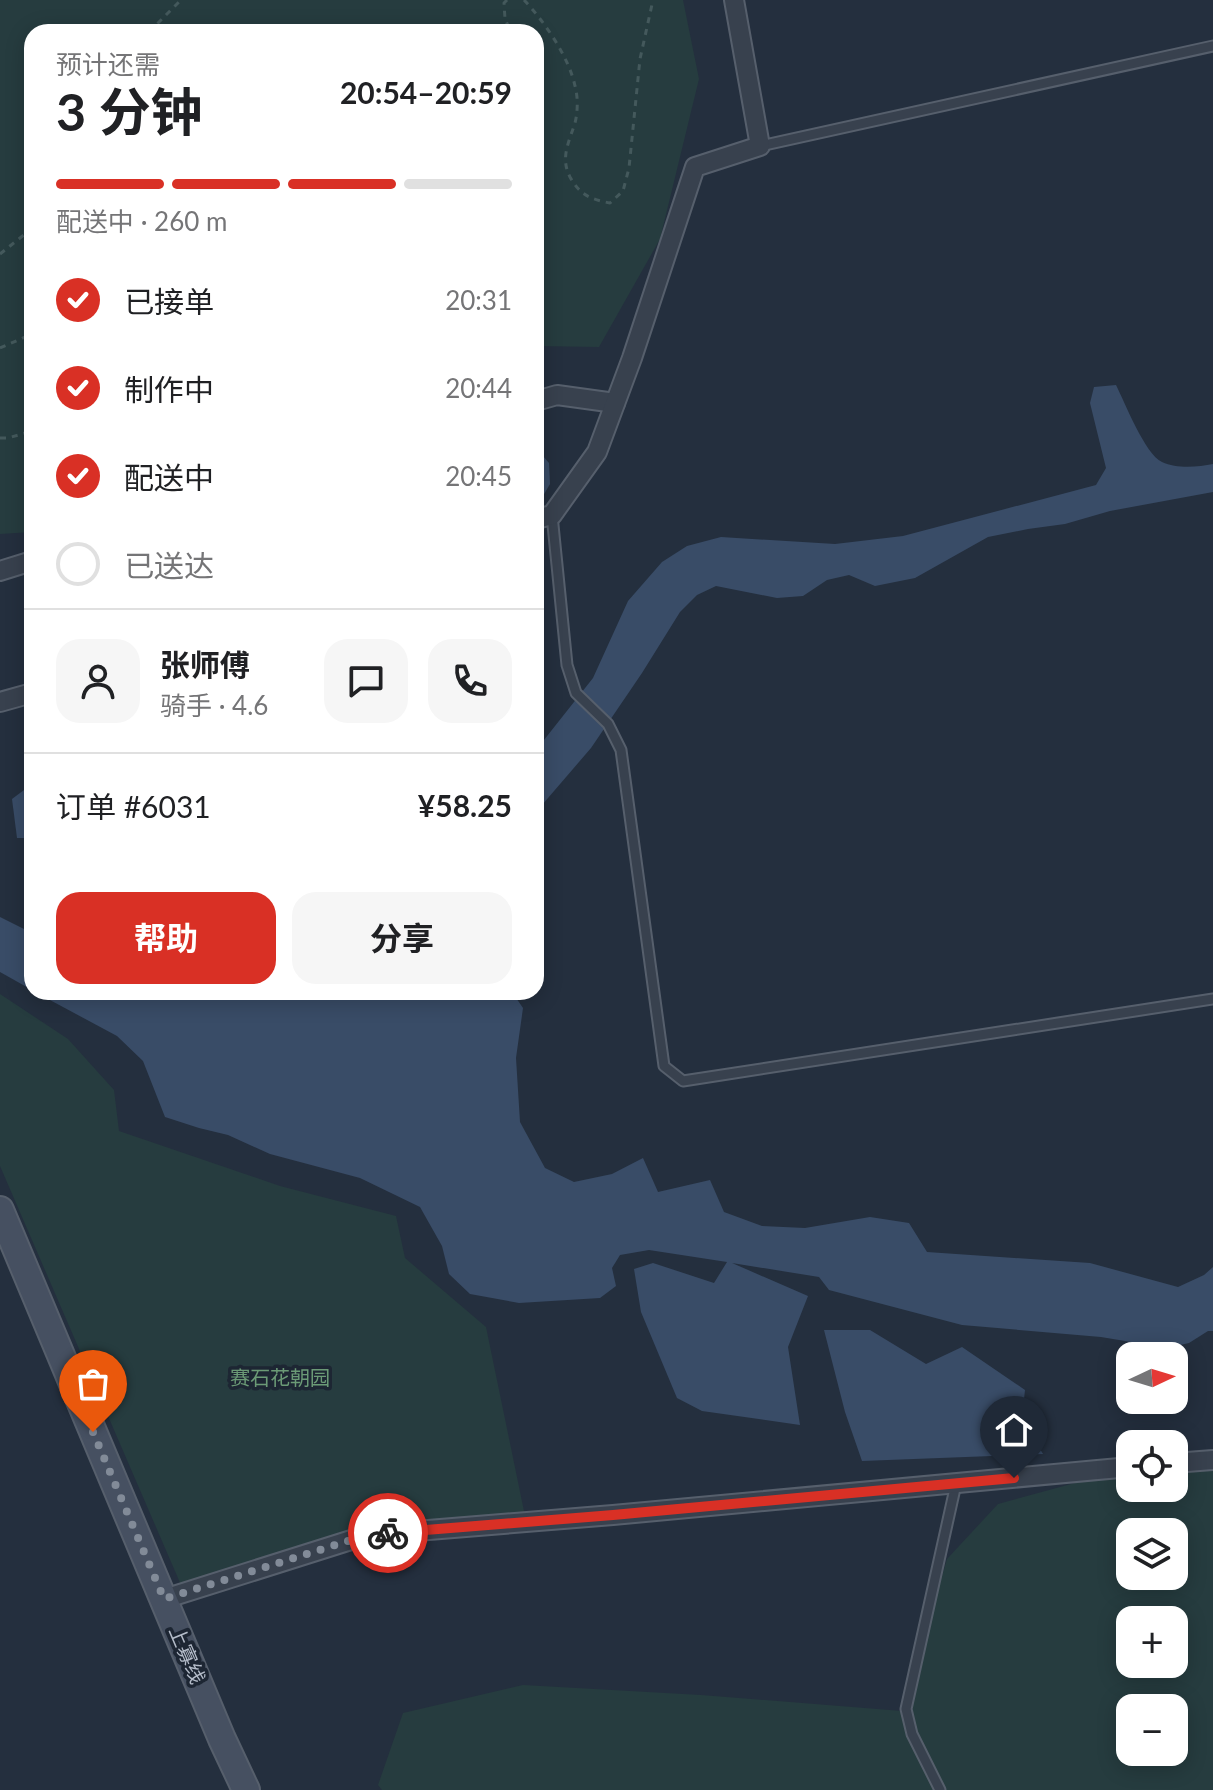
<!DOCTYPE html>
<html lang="zh">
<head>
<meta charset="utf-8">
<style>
	body { margin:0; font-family:Lato,"Noto Sans SC",sans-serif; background:#f6f6f6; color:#202124; height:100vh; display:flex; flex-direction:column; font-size:30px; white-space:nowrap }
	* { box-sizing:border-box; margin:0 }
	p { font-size:26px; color:#757577 }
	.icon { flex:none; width:44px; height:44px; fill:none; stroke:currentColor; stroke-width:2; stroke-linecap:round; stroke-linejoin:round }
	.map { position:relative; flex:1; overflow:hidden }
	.drawer { position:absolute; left:24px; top:24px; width:520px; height:976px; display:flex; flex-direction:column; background:#fff; border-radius:24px; box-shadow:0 4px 20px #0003 }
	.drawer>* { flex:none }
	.needle { width:52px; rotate:86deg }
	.fabs { position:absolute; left:1116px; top:1342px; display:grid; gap:16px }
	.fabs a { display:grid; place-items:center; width:72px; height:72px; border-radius:16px; background:#fff; box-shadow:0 4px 20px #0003; font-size:40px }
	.pin { position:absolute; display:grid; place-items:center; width:68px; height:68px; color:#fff; margin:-82px -34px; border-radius:50% 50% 50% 0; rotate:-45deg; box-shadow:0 0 8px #0007 }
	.pin .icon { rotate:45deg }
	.courier { position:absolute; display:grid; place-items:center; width:80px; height:80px; margin:-40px; border:6px solid #d93025; border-radius:50%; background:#fff; color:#222; box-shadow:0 2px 10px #0007 }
	.head em { font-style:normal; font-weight:700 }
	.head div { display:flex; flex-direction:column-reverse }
	.head { display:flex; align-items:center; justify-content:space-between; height:136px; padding:0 32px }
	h1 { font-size:52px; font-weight:700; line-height:60px }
	.bar { display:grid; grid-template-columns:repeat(4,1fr); gap:12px 8px; align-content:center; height:96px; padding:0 32px }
	.bar i { height:10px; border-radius:6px; background:#e0e0e0 }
	.bar .active { background:#d93025 }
	.bar p { grid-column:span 4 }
	.line { display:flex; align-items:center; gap:20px; padding:0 32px; border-top:2px solid #e0e0e0 }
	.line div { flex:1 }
	.round { display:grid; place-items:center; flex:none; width:84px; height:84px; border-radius:24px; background:#f6f6f6 }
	ol { padding:0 32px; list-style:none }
	li { display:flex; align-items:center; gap:24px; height:88px }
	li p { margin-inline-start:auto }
	li .icon { padding:8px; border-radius:50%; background:#d93025; color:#fff; stroke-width:4 }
	li:last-child { color:#757577 }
	li i { width:44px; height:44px; border:4px solid #e0e0e0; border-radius:50% }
	.cta { display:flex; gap:16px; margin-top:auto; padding:16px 32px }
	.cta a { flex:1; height:92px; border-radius:24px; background:#d93025; color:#fff; font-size:32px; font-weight:700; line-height:92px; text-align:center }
	.cta a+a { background:#f6f6f6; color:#202124 }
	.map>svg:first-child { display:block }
</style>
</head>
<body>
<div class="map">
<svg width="1213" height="1790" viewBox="0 0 1213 1790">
	<rect width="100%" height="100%" fill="#242f3e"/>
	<g fill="#263c3f" fill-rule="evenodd">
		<polygon points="0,0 683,0 699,79 660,239 599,347 536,346 536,32 32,32 32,532 0,534"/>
		<polygon points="0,994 68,1039 114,1090 119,1131 280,1186 396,1216 405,1258 486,1327 525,1516 367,1535 181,1585 0,1166"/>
		<path d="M1174,1465L1213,1467V1790H382L378,1785L403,1713L523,1685L701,1695L902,1711L911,1684L947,1559L998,1504L1130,1468V1488H1174ZM1130,1532H1174V1576H1130ZM1130,1620H1174V1664H1130ZM1130,1708H1174V1752H1130Z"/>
	</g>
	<g fill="#394c67">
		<path d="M1116,385C1125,403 1145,454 1162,462C1177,469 1198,467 1213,464V492L1110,511L1065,524L1028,529L988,537L915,578L875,586L849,575L827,580L803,596L777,598L716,586L697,595L680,612L642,673L591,748L536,812V750L593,678L628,601L662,562L687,546L721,537L835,544L903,536L1096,485L1106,468L1090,403L1094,387Z"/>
		<polygon points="536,448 549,463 550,484 540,501 536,501"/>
		<polygon points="32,784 32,838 17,838 12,799"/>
		<polygon points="0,917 32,933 32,990 0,972"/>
		<polygon points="35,992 512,992 523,1008 516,1058 520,1122 545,1168 574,1182 612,1174 643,1158 658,1192 710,1180 724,1212 762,1226 805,1228 870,1217 909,1223 927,1252 1090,1263 1178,1287 1204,1275 1213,1267 1213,1331 1208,1331 1189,1343 1167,1348 1101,1337 962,1325 829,1290 819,1277 732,1263 808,1296 788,1347 800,1425 702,1411 677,1398 641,1312 634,1269 653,1263 714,1283 727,1262 649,1250 620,1255 612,1268 616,1286 600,1298 519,1303 470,1294 449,1274 442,1246 420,1207 360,1178 270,1154 228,1135 199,1128 165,1117 143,1061 117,1036"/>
		<polygon points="824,1330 870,1330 926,1364 962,1347 1025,1390 1022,1418 1043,1454 862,1461 845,1412"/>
	</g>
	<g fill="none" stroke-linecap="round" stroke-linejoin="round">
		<defs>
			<g id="lane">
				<polyline points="760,146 1213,46"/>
				<polyline points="552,515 567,665 576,693 608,724 621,750 664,1066 683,1081 1213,999"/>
				<polyline points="940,1790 912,1734 906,1709 956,1484"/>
			</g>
			<g id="street">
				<polyline points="536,401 557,395 615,403"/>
				<polyline points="536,519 552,515 597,452 632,358 695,167 760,146 734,0"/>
				<polyline points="0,571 32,561"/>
				<polyline points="0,702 32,693"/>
				<polyline points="1174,1463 1213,1460"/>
				<polyline points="164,1599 367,1535 613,1515 1130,1467"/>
			</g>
			<polyline id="secondary" points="0,1210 222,1739 246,1790"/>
		</defs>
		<use href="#lane" stroke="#565f6c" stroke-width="13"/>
		<use href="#street" stroke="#565f6c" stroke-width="22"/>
		<use href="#secondary" stroke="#565f6c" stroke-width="30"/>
		<g stroke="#44595c" stroke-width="3" stroke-dasharray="6 6" stroke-linecap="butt">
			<polyline points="507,0 504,3 505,19 511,32"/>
			<path d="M524,0C544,21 569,57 575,86C578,97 578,111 575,123C569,142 560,158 570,177C580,195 590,199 610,203L623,191L629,168L640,59L653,0"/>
			<polyline points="149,32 181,0"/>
			<polyline points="0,254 25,234 32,217"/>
			<polyline points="0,348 32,334"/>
			<polyline points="0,438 8,438 32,431"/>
		</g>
		<use href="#lane" stroke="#38414e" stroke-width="9"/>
		<use href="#street" stroke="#38414e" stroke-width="18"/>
		<use href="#secondary" stroke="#465061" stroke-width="26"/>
	</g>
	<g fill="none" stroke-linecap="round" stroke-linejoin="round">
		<polyline stroke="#828b98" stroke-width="8" stroke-dasharray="0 14.4" points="93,1432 164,1599 367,1535 388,1533"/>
		<polyline stroke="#d93025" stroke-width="10" points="388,1533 613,1515 1014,1478"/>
	</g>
	<g text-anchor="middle" stroke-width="7" stroke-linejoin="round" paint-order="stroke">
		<g font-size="20" fill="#6b9a76" stroke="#1d2633">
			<text x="280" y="1385">赛石花朝园</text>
		</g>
		<g font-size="20" fill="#b4bcc9" stroke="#1d2633">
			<text transform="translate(187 1655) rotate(67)" y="7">上寡线</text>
		</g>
	</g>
</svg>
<div class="fabs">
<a><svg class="needle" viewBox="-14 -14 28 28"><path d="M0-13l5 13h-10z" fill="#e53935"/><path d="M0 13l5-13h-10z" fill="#757577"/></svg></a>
<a><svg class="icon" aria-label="locate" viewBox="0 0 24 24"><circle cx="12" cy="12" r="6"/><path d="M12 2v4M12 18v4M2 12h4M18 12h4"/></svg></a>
<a><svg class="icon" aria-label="layers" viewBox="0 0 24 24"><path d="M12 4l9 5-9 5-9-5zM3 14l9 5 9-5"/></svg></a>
<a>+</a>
<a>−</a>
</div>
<div class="pin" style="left:93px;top:1432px;background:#ea580c"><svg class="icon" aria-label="bag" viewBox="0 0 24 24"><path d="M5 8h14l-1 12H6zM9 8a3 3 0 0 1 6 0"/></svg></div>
<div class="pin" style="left:1014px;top:1478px;background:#1f2937"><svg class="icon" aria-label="home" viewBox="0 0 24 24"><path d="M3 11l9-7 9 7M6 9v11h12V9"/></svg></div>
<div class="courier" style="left:388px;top:1533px"><svg class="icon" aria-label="bike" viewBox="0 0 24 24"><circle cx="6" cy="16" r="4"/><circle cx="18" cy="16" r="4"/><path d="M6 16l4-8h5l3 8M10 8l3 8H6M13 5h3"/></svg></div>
<section class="drawer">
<div class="head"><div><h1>3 分钟</h1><p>预计还需</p></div><em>20:54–20:59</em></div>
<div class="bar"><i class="active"></i><i class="active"></i><i class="active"></i><i></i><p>配送中 · 260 m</p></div>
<ol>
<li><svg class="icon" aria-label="check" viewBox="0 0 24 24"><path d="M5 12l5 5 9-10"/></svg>已接单<p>20:31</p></li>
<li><svg class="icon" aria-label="check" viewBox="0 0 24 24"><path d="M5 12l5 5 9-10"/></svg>制作中<p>20:44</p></li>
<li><svg class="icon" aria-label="check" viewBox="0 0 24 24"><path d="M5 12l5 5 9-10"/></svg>配送中<p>20:45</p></li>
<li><i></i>已送达</li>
</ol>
<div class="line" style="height:144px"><a class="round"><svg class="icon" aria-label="person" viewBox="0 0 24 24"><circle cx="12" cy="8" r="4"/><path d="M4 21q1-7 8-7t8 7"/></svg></a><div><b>张师傅</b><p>骑手 · 4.6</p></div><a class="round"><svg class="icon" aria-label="chat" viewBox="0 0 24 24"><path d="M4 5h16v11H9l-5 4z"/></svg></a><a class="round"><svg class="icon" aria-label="phone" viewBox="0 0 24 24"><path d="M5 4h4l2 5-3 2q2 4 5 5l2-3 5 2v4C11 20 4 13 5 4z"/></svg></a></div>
<div class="line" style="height:104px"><div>订单 #6031</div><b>¥58.25</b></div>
<div class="cta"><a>帮助</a><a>分享</a></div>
</section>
</div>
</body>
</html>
